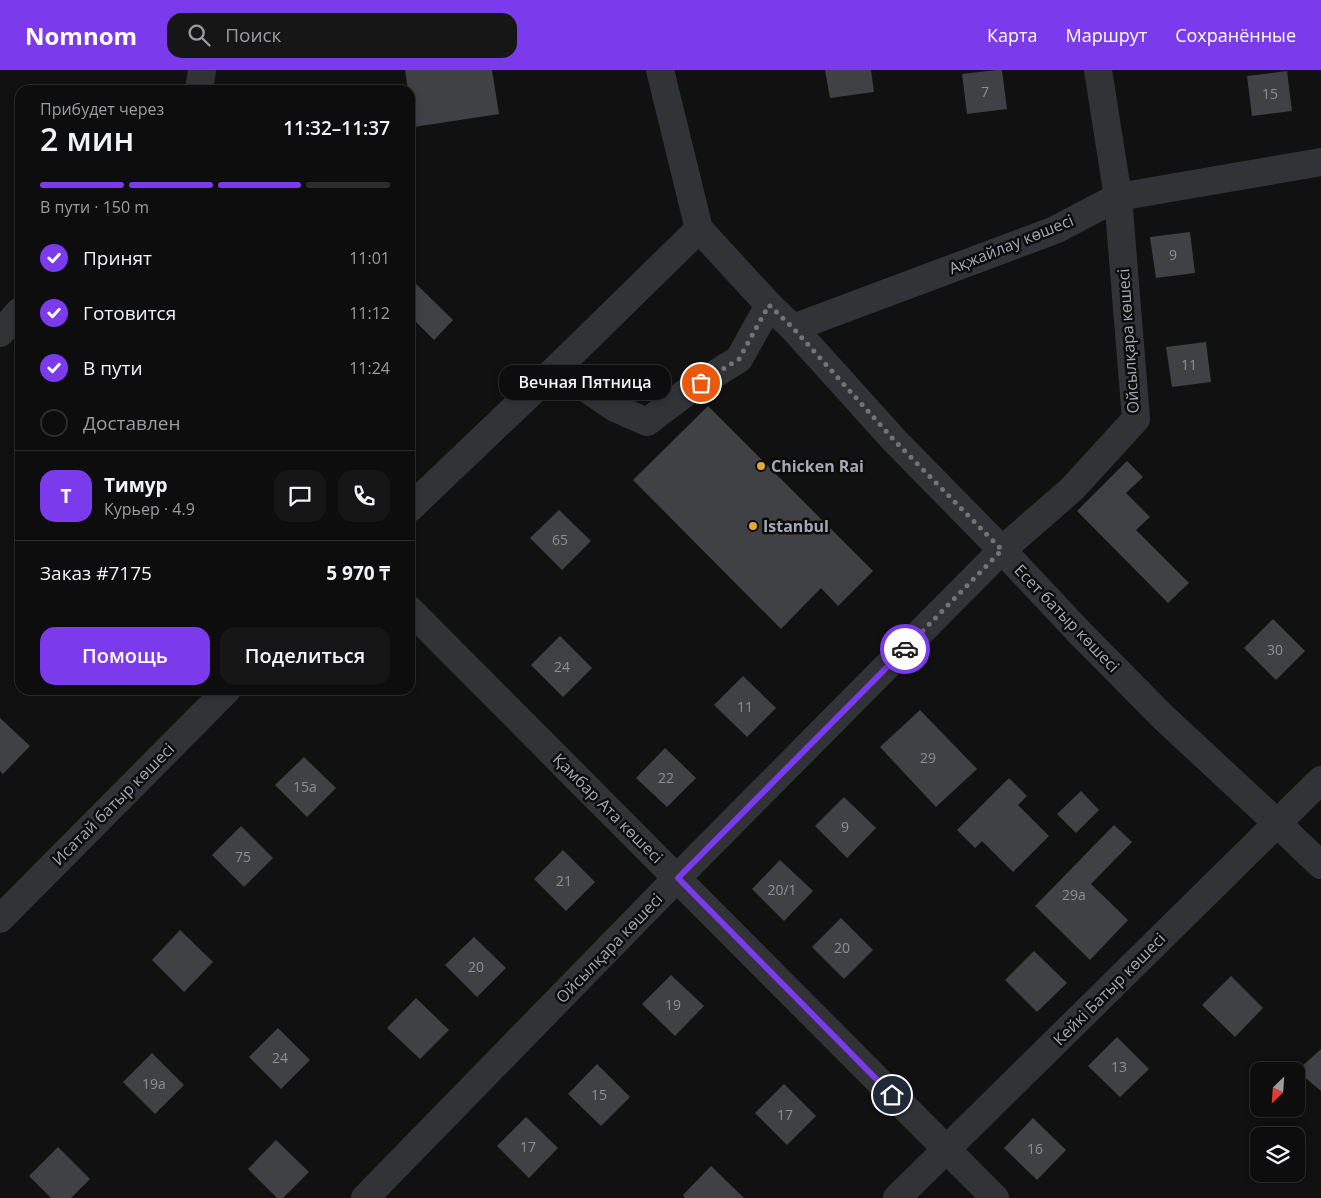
<!DOCTYPE html>
<html lang="ru">
<head>
<meta charset="utf-8">
<style>
	body { margin:0; font-family:"Open Sans",sans-serif; background:#161617; color:#f1f3f6; height:100vh; display:flex; flex-direction:column; font-size:19px; white-space:nowrap }
	* { box-sizing:border-box; margin:0 }
	p { font-size:16px; color:#9a9c9e }
	.icon { flex:none; width:28px; height:28px; fill:none; stroke:currentColor; stroke-width:2; stroke-linecap:round; stroke-linejoin:round }
	.map { position:relative; flex:1; overflow:hidden }
	.side { position:absolute; left:15px; top:15px; width:400px; height:610px; display:flex; flex-direction:column; background:#0d0d0e; border-radius:15px; box-shadow:0 2px 8px #0003,0 0 0 1px #2d2d2e }
	.side>* { flex:none }
	.needle { width:32px; rotate:205deg }
	.tools { position:absolute; left:1250px; top:992px; display:grid; gap:10px }
	.tools a { display:grid; place-items:center; width:55px; height:55px; border-radius:10px; background:#0d0d0e; box-shadow:0 2px 8px #0003,0 0 0 1px #2d2d2e; font-size:25px }
	.pin { position:absolute; display:grid; place-items:center; width:42px; height:42px; color:#fff; margin:-21px; border:2px solid #fff; border-radius:50%; box-shadow:0 1px 5px #0007 }
	.courier { position:absolute; display:grid; place-items:center; width:50px; height:50px; margin:-25px; border:4px solid #7c3aed; border-radius:50%; background:#fff; color:#222; box-shadow:0 1px 6px #0007 }
	.bubble { position:absolute; height:35px; border-radius:15px; background:#0d0d0e; box-shadow:0 2px 8px #0003,0 0 0 1px #2d2d2e; font-size:16px; font-weight:600; line-height:35px; text-align:center }
	.head em { font-style:normal; font-weight:600 }
	.head div { display:flex; flex-direction:column-reverse }
	.head { display:flex; align-items:center; justify-content:space-between; height:85px; padding:0 25px }
	h1 { font-size:32px; font-weight:600; line-height:38px }
	.bar { display:grid; grid-template-columns:repeat(4,1fr); gap:8px 5px; align-content:center; height:60px; padding:0 25px }
	.bar i { height:6px; border-radius:4px; background:#2d2d2e }
	.bar .active { background:#7c3aed }
	.bar p { grid-column:span 4 }
	.line { display:flex; align-items:center; gap:12px; padding:0 25px; border-top:1px solid #2d2d2e }
	.line div { flex:1 }
	.round { display:grid; place-items:center; flex:none; width:52px; height:52px; border-radius:15px; background:#161617 }
	ol { padding:0 25px; list-style:none }
	li { display:flex; align-items:center; gap:15px; height:55px }
	li p { margin-inline-start:auto }
	li .icon { padding:5px; border-radius:50%; background:#7c3aed; color:#fff; stroke-width:4 }
	li:last-child { color:#9a9c9e }
	li i { width:28px; height:28px; border:2px solid #2d2d2e; border-radius:50% }
	.primary-button { display:flex; gap:10px; margin-top:auto; padding:10px 25px }
	.primary-button a { flex:1; height:58px; border-radius:15px; background:#7c3aed; color:#fff; font-size:20px; font-weight:600; line-height:58px; text-align:center }
	.primary-button a+a { background:#161617; color:#f1f3f6 }
	header { display:flex; align-items:center; gap:30px; box-sizing:border-box; height:70px; padding:0 25px; background:#7c3aed; color:#fff }
	header strong { font-size:24px }
	nav { display:flex; gap:28px; margin-inline-start:auto; font-size:18px }
	.search { width:350px; height:45px; background:#161617; display:flex; align-items:center; gap:12px; box-sizing:border-box; padding:0 18px; border-radius:15px; color:#9a9c9e; font-size:19px }
	.map>svg:first-child { display:block }
</style>
</head>
<body>
<header>
<strong>Nomnom</strong>
<div class="search"><svg class="icon" aria-label="search" viewBox="0 0 24 24"><circle cx="10" cy="10" r="6"/><path d="M15 15l6 6"/></svg>Поиск</div>
<nav><a>Карта</a><a>Маршрут</a><a>Сохранённые</a></nav>
</header>
<div class="map">
<svg width="1321" height="1128" viewBox="0 0 1321 1128">
	<rect width="100%" height="100%" fill="#111112"/>
	<g fill="#404145">
		<polygon points="405,0 492,0 499,44 414,57 410,33 410,20 408,20"/>
		<polygon points="825,0 871,0 874,22 830,28"/>
		<polygon points="996,0 1002,0 1007,39 967,44 962,4"/>
		<polygon points="1287,1 1292,41 1252,46 1247,6"/>
		<polygon points="1190,162 1195,203 1156,208 1150,167"/>
		<polygon points="410,208 453,250 434,270 410,246"/>
		<polygon points="1206,272 1211,312 1172,317 1166,277"/>
		<polygon points="708,336 873,501 838,536 821,518 781,559 633,410"/>
		<polygon points="1127,391 1143,407 1126,423 1150,447 1136,460 1189,513 1168,533 1077,441"/>
		<polygon points="559,440 591,471 562,500 530,468"/>
		<polygon points="1273,549 1305,581 1276,610 1244,578"/>
		<polygon points="560,566 592,598 563,627 531,595"/>
		<polygon points="743,606 776,638 747,667 714,635"/>
		<polygon points="920,640 977,699 936,737 880,677"/>
		<polygon points="0,648 30,676 3,704 0,701"/>
		<polygon points="665,678 696,708 667,737 636,708"/>
		<polygon points="304,687 336,718 307,747 275,715"/>
		<polygon points="1009,708 1027,726 1018,735 1049,766 1013,802 982,771 975,778 957,760"/>
		<polygon points="1081,721 1099,740 1076,763 1057,744"/>
		<polygon points="844,727 876,758 847,788 815,756"/>
		<polygon points="1114,755 1132,772 1091,814 1128,850 1090,890 1035,836"/>
		<polygon points="241,756 273,788 244,817 212,785"/>
		<polygon points="563,780 595,812 566,841 534,809"/>
		<polygon points="780,790 813,821 784,851 752,819"/>
		<polygon points="841,848 873,880 844,909 812,877"/>
		<polygon points="180,860 213,892 184,922 152,890"/>
		<polygon points="474,867 506,898 477,927 445,895"/>
		<polygon points="1034,881 1067,913 1037,942 1005,910"/>
		<polygon points="671,905 704,936 675,966 642,934"/>
		<polygon points="1231,906 1263,938 1235,967 1202,935"/>
		<polygon points="416,928 449,960 420,989 387,958"/>
		<polygon points="278,958 310,990 281,1019 249,987"/>
		<polygon points="1117,967 1149,999 1120,1027 1088,996"/>
		<polygon points="1321,979 1321,1021 1297,1001"/>
		<polygon points="152,983 184,1015 155,1044 123,1012"/>
		<polygon points="597,994 630,1027 601,1056 568,1024"/>
		<polygon points="784,1014 816,1046 787,1075 755,1043"/>
		<polygon points="526,1047 558,1078 529,1108 497,1076"/>
		<polygon points="1033,1048 1066,1080 1037,1110 1004,1078"/>
		<polygon points="276,1070 309,1102 283,1128 277,1128 248,1099"/>
		<polygon points="58,1077 90,1109 71,1128 51,1128 29,1106"/>
		<polygon points="711,1096 744,1128 685,1128 683,1125"/>
	</g>
	<g fill="none" stroke-linecap="round" stroke-linejoin="round">
		<g stroke="#323337" stroke-width="28">
			<polyline points="660,0 699,159 769,235 793,258 895,371 1002,480 1079,562 1163,647 1277,753 1321,795"/>
			<polyline points="199,20 202,0"/>
			<polyline points="793,258 1055,160 1118,127 1321,92"/>
			<polyline points="0,263 20,241"/>
			<polyline points="559,296 577,312 615,338 647,352 688,321 739,289 769,235"/>
			<polyline points="410,438 559,296 699,159"/>
			<polyline points="410,540 995,1128"/>
			<polyline points="0,849 227,620"/>
			<polyline points="365,1128 677,808 1002,480 1072,419 1136,349 1118,127 1098,0"/>
			<polyline points="897,1128 1321,710"/>
		</g>
	</g>
	<g fill="none" stroke-linecap="round" stroke-linejoin="round">
		<polyline stroke="#70737a" stroke-width="5" stroke-dasharray="0 9" points="701,313 739,289 769,235 793,258 895,371 1002,480 905,579"/>
		<polyline stroke="#7c3aed" stroke-width="6" points="892,1025 678,808 905,579"/>
	</g>
	<g fill="#e6a836" stroke="#0c0c0d" stroke-width="2">
		<circle cx="761" cy="396" r="5"/>
		<circle cx="753" cy="456" r="5"/>
	</g>
	<g text-anchor="middle" stroke-width="5" stroke-linejoin="round" paint-order="stroke">
		<g font-size="14" fill="#8a8e97">
			<text x="985" y="27">7</text>
			<text x="1270" y="29">15</text>
			<text x="1173" y="190">9</text>
			<text x="1189" y="300">11</text>
			<text x="560" y="475">65</text>
			<text x="1275" y="585">30</text>
			<text x="562" y="602">24</text>
			<text x="745" y="642">11</text>
			<text x="928" y="693">29</text>
			<text x="666" y="713">22</text>
			<text x="305" y="722">15а</text>
			<text x="845" y="762">9</text>
			<text x="243" y="792">75</text>
			<text x="564" y="816">21</text>
			<text x="782" y="825">20/1</text>
			<text x="1074" y="830">29а</text>
			<text x="842" y="883">20</text>
			<text x="476" y="902">20</text>
			<text x="673" y="940">19</text>
			<text x="280" y="993">24</text>
			<text x="1119" y="1002">13</text>
			<text x="154" y="1019">19а</text>
			<text x="599" y="1030">15</text>
			<text x="785" y="1050">17</text>
			<text x="528" y="1082">17</text>
			<text x="1035" y="1084">16</text>
		</g>
		<g font-size="16" fill="#a3a8b2" stroke="#0c0c0d">
			<text transform="translate(1011 174) rotate(-22)" y="6">Ақжайлау көшесі</text>
			<text transform="translate(1128 271) rotate(-94)" y="6">Ойсылқара көшесі</text>
			<text transform="translate(1067 548) rotate(46)" y="6">Есет батыр көшесі</text>
			<text transform="translate(113 734) rotate(-45)" y="6">Исатай батыр көшесі</text>
			<text transform="translate(608 738) rotate(45)" y="6">Қамбар Ата көшесі</text>
			<text transform="translate(609 878) rotate(-46)" y="6">Ойсылқара көшесі</text>
			<text transform="translate(1109 919) rotate(-45)" y="6">Кейкі Батыр көшесі</text>
		</g>
		<g font-size="16" font-weight="bold" fill="#a3a8b2" stroke="#0c0c0d" text-anchor="start">
			<text x="771" y="402">Chicken Rai</text>
			<text x="763" y="462">Istanbul</text>
		</g>
	</g>
</svg>
<div class="tools">
<a><svg class="needle" viewBox="-14 -14 28 28"><path d="M0-13l5 13h-10z" fill="#e53935"/><path d="M0 13l5-13h-10z" fill="#9a9c9e"/></svg></a>
<a><svg class="icon" aria-label="layers" viewBox="0 0 24 24"><path d="M12 4l9 5-9 5-9-5zM3 14l9 5 9-5"/></svg></a>
</div>
<div class="pin" style="left:701px;top:313px;background:#ea580c"><svg class="icon" aria-label="bag" viewBox="0 0 24 24"><path d="M5 8h14l-1 12H6zM9 8a3 3 0 0 1 6 0"/></svg></div>
<div class="pin" style="left:892px;top:1025px;background:#1f2937"><svg class="icon" aria-label="home" viewBox="0 0 24 24"><path d="M3 11l9-7 9 7M6 9v11h12V9"/></svg></div>
<div class="courier" style="left:905px;top:579px"><svg class="icon" aria-label="car" viewBox="0 0 24 24"><path d="M5 17H2v-5l4-1 3-4h7l3 4 3 1v5h-3M9 17h6M6 11h13"/><circle cx="7" cy="17" r="2"/><circle cx="17" cy="17" r="2"/></svg></div>
<div class="bubble" style="left:499px;top:295px;width:172px">Вечная Пятница</div>
<section class="side">
<div class="head"><div><h1>2 мин</h1><p>Прибудет через</p></div><em>11:32–11:37</em></div>
<div class="bar"><i class="active"></i><i class="active"></i><i class="active"></i><i></i><p>В пути · 150 m</p></div>
<ol>
<li><svg class="icon" aria-label="check" viewBox="0 0 24 24"><path d="M5 12l5 5 9-10"/></svg>Принят<p>11:01</p></li>
<li><svg class="icon" aria-label="check" viewBox="0 0 24 24"><path d="M5 12l5 5 9-10"/></svg>Готовится<p>11:12</p></li>
<li><svg class="icon" aria-label="check" viewBox="0 0 24 24"><path d="M5 12l5 5 9-10"/></svg>В пути<p>11:24</p></li>
<li><i></i>Доставлен</li>
</ol>
<div class="line" style="height:90px"><b class="round" style="background:#7c3aed;color:#fff">Т</b><div><b>Тимур</b><p>Курьер · 4.9</p></div><a class="round"><svg class="icon" aria-label="chat" viewBox="0 0 24 24"><path d="M4 5h16v11H9l-5 4z"/></svg></a><a class="round"><svg class="icon" aria-label="phone" viewBox="0 0 24 24"><path d="M5 4h4l2 5-3 2q2 4 5 5l2-3 5 2v4C11 20 4 13 5 4z"/></svg></a></div>
<div class="line" style="height:65px"><div>Заказ #7175</div><b>5 970 ₸</b></div>
<div class="primary-button"><a>Помощь</a><a>Поделиться</a></div>
</section>
</div>
</body>
</html>
